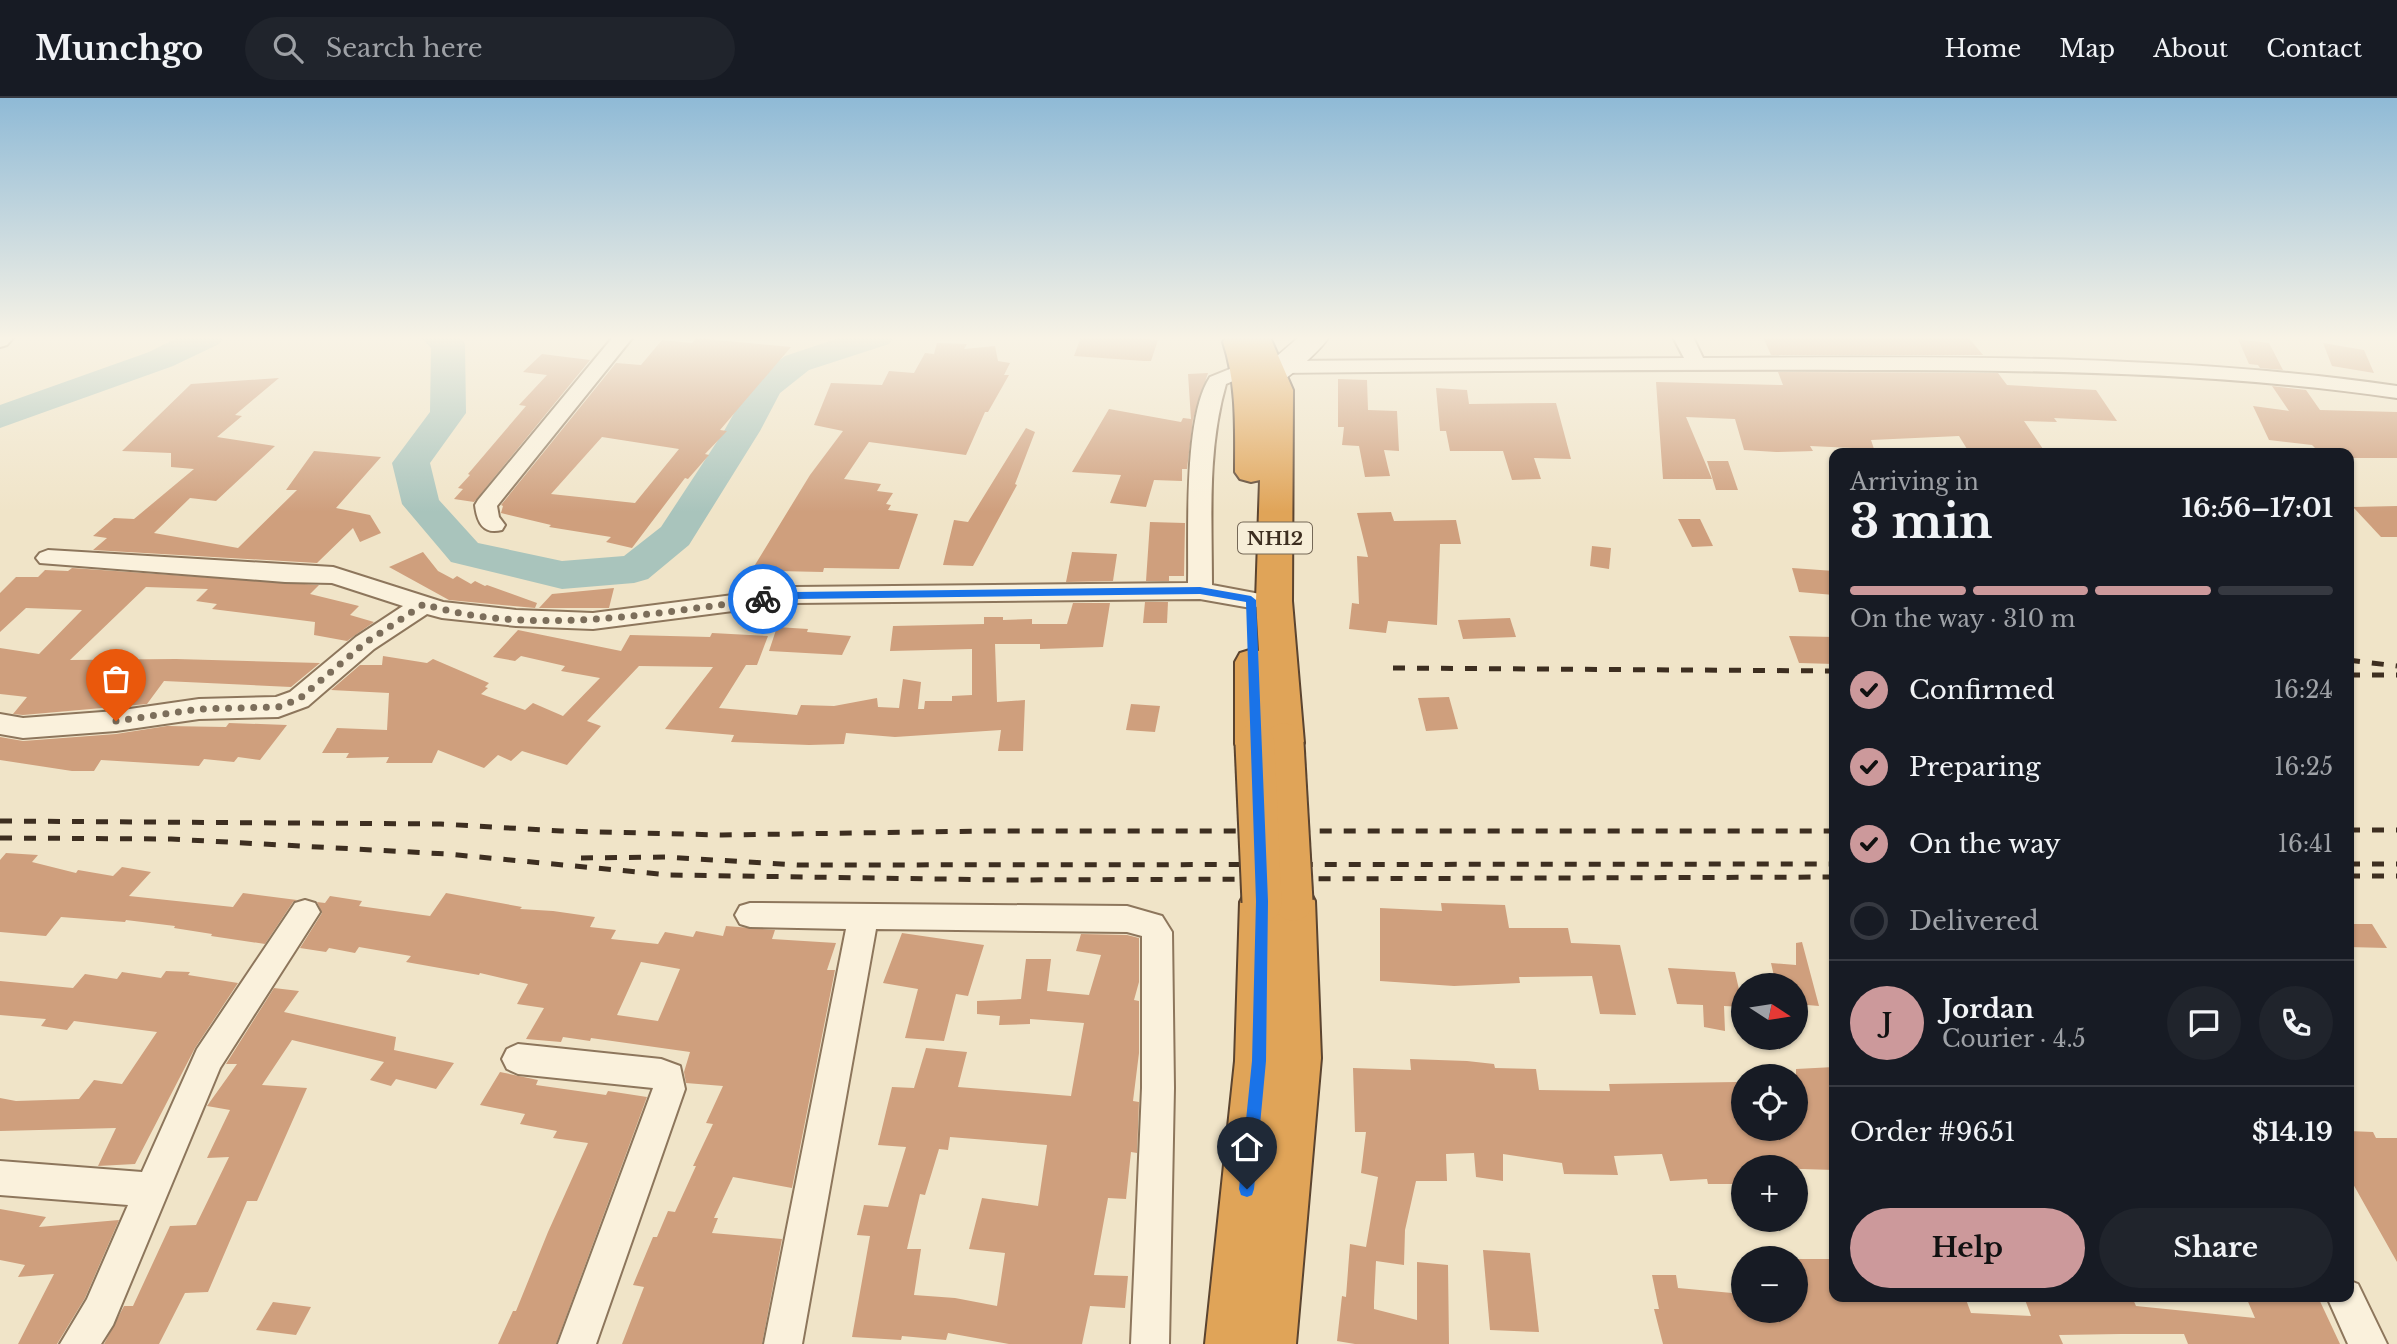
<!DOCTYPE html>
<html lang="en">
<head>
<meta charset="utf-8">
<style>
	body { margin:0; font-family:"Libre Baskerville",serif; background:#20242c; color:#f1f3f6; height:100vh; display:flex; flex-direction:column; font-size:26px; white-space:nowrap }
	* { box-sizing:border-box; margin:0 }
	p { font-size:23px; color:#9ea1a6 }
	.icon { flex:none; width:38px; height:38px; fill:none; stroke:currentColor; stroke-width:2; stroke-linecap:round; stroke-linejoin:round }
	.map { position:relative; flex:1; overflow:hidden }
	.sheet { position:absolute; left:1829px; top:350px; width:525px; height:854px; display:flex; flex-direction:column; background:#171b24; border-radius:14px; box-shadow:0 2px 5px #0004 }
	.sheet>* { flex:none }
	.needle { width:46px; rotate:102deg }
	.controls { position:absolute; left:1731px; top:875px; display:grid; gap:14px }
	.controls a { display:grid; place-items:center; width:77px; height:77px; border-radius:50%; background:#171b24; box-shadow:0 2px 5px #0004; font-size:35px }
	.pin { position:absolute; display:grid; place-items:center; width:60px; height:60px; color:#fff; margin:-72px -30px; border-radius:50% 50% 50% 0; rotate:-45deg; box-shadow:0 0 7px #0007 }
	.pin .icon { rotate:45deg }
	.courier { position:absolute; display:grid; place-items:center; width:70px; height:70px; margin:-35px; border:5px solid #1a73e8; border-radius:50%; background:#fff; color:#222; box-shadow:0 2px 9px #0007 }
	.overview em { font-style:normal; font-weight:700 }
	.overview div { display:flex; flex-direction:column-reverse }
	.overview { display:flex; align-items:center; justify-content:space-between; height:119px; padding:0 21px }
	h1 { font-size:46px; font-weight:700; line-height:52px }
	.bar { display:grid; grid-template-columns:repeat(4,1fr); gap:10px 7px; align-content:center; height:84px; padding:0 21px }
	.bar i { height:9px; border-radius:5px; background:#363941 }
	.bar .on { background:#cc999b }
	.bar p { grid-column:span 4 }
	.line { display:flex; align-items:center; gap:18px; padding:0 21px; border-top:2px solid #363941 }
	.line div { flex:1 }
	.round { display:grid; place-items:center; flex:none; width:74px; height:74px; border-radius:37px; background:#20242c }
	ol { padding:0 21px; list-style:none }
	li { display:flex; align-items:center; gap:21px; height:77px }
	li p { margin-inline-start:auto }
	li .icon { padding:7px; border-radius:50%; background:#cc999b; color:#111; stroke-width:4 }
	li:last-child { color:#9ea1a6 }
	li i { width:38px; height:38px; border:4px solid #363941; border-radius:50% }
	.cta { display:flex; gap:14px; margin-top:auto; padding:14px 21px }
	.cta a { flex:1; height:80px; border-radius:42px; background:#cc999b; color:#111; font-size:28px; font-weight:700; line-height:80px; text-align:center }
	.cta a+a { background:#20242c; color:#f1f3f6 }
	header { display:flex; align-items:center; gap:42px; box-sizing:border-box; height:98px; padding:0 35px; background:#171b24; border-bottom:2px solid #363941 }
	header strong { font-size:33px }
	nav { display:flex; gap:38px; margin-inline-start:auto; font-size:24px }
	.search { width:490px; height:63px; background:#20242c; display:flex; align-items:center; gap:18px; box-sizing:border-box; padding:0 24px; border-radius:38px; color:#9ea1a6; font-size:26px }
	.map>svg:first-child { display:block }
</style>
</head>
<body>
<header>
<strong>Munchgo</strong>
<div class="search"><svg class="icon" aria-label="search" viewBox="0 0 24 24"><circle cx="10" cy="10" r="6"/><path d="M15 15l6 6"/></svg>Search here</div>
<nav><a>Home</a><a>Map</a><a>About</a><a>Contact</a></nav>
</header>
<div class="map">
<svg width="2397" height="1246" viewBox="0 0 2397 1246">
	<rect width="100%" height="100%" fill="#f0e4c8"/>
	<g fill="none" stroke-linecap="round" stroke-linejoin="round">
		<g fill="#a9c4bc" fill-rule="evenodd">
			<polygon points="179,239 224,239 219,246 173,268 0,330 0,307 149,254"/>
			<polygon points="421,239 460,239 465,246 466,315 430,365 439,402 478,445 562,463 624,458 661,429 724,333 753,282 785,258 842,239 894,239 889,246 809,272 780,295 760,333 689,447 648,481 634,485 562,491 451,464 402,406 392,365 430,314 431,250"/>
		</g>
	</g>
	<g fill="#cf9f7d" fill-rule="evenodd">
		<polygon points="1081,239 1122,239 1158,242 1151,263 1144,263 1074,258"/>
		<polygon points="1763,239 1968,239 1983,257 1771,257"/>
		<path d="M696,240L791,249L720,332L727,333L705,356L709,357L688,381L685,380L632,450L606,444L611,439L549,429L551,427L501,415L503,408L501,407L616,265L641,267L662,242L692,245ZM602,339L679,351L635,405L551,396Z"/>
		<polygon points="2238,241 2269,245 2283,272 2260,270 2258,267 2249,266"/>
		<polygon points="937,245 967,246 964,251 995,248 998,263 1010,265 1004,277 1009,277 988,314 985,314 966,357 869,344 844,381 881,386 877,393 893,395 886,406 891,407 888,412 918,416 899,471 824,470 823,474 777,473 774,481 750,475 810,377 843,333 814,327 831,285 882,287 889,273 914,275 925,255 934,256"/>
		<polygon points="2323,245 2364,252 2374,275 2332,268"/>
		<polygon points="542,256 590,262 474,404 454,401 463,391 458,390 470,377 468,376 526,308 519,307 547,277 523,274"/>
		<polygon points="1778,274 1998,275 2007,287 2096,292 2117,323 2054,320 2057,324 2024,323 2043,351 1967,351 1959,338 1871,342 1874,351 1810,348 1813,353 1776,354 1744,352 1735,321 1686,319 1712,381 1663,381 1656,284 1783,287"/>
		<polygon points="1208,275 1193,321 1187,371 1182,371 1182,383 1154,382 1146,409 1110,405 1121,377 1072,374 1109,311 1181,324 1183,320 1191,321 1188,276"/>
		<polygon points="279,280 235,317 242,318 217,339 275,348 216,403 190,400 154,435 238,450 297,392 286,392 314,353 381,359 336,410 370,417 381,435 360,444 353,430 317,465 93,452 107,440 93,438 114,420 134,421 194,371 171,369 171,355 122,353 191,286"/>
		<polygon points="1338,281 1367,282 1368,312 1397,313 1399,353 1384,352 1390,378 1365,379 1359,348 1342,347 1344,329 1338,329"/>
		<polygon points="2272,288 2306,292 2320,312 2397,314 2397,360 2348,360 2348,355 2320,355 2312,347 2269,342 2253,308 2289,313"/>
		<polygon points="1436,290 1467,292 1469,306 1556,305 1571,361 1534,360 1541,381 1512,382 1503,353 1450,353 1446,333 1440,333"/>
		<polygon points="1026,330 1035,334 1015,386 1017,387 973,468 943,467 954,422 968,424"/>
		<polygon points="1707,363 1728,363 1738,392 1716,392"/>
		<polygon points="2397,408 2397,439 2381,439 2353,409"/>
		<polygon points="1391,414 1394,423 1456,422 1461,446 1440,446 1437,527 1388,523 1386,535 1349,531 1352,505 1359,506 1357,458 1368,459 1357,415"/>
		<polygon points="1678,421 1700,421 1713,448 1692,449"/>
		<polygon points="1150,424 1185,425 1184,478 1169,478 1169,483 1146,483"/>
		<polygon points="1592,448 1611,450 1609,471 1590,468"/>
		<polygon points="423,454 438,473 453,481 457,478 471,486 475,483 485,488 487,487 537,505 535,510 449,502 389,469"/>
		<polygon points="1072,454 1117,456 1113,483 1066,484"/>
		<polygon points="72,470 319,487 310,496 359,508 350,517 374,524 347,543 314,537 315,524 212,511 217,506 196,503 208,491 146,489 70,562 176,561 320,565 291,589 164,583 147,606 23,617 13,616 27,599 0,596 0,550 39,556 82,512 26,510 0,534 0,495 16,479 38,479 45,472 68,473"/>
		<polygon points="1792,470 1834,473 1834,497 1799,494"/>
		<polygon points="614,490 609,510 539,510 552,496"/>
		<polygon points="1145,504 1168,504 1167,525 1143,525"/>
		<polygon points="1073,505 1110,505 1103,549 1040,551 1040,546 995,546 997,604 1025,602 1023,653 998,653 1001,632 895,639 846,635 844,646 809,647 731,644 734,637 665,631 713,569 639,568 587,623 601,628 567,667 522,653 511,663 498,657 484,670 438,652 432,665 386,665 389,659 346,660 349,655 322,655 337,630 387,632 389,595 331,592 360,567 382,567 383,558 427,565 433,561 489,585 485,589 488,590 481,596 525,612 533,605 563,618 600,580 561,573 565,568 521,558 515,563 493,559 518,532 621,553 630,537 710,539 712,535 768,538 757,567 746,567 719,610 797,617 801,607 834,608 877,600 878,609 899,610 903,581 921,584 918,611 924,611 925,603 952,603 952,598 972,597 972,551 890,553 893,528 984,526 984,519 1003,519 1003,522 1032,521 1032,526 1067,526"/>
		<polygon points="1510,520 1516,539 1463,541 1458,522"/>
		<polygon points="777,529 808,531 807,534 851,538 842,557 769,553"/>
		<polygon points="1789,538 1834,539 1834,566 1799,565"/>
		<polygon points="1449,599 1458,631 1426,633 1418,600"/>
		<polygon points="1131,606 1160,608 1155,634 1126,632"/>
		<polygon points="229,625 287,627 260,662 238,659 234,664 204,661 199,668 101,662 94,673 72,673 0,662 0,639 23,643 116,636 167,628 226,629"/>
		<polygon points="6,755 38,757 32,764 76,775 78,772 113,778 122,769 151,774 129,798 233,809 243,795 297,802 293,804 265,846 211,838 212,836 174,830 175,828 126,822 125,824 61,819 46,838 0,834 0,762"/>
		<path d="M446,795L522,809L520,811L553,813L595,819L590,829L616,832L611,841L658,846L665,834L693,839L696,833L723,838L726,828L775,832L772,841L836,845L827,872H835L792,1090L733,1079L714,1120H718L712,1135L782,1141L762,1246H622L644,1189L633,1187L653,1139H657L668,1113L675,1114L696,1068H693L713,1026L706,1025L723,988L686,985L684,974L690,954L591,940L590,943L563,939L561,944L526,941L544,910L517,906L528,886L480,875L479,877L406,864L411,858L359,849L355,855L329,850L326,854L300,850L322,815L317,804L325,805L330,798L362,803L359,808L430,818ZM641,864L680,871L658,923L617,917Z"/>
		<polygon points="1441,805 1505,807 1509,830 1568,830 1571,845 1620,847 1636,917 1600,916 1592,878 1519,879 1520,885 1454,888 1380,883 1380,810 1442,813"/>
		<polygon points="2348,826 2372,826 2387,850 2348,849"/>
		<polygon points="902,835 984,847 968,898 956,896 944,943 905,940 918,891 883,885"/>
		<path d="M1081,836L1127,837L1139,840V884L1134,902L1139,903V955L1133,1003L1139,1004L1137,1055L1131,1054L1126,1101L1108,1100L1094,1177L1128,1178L1125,1210L1090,1208L1082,1246H1009L948,1235L946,1242L902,1238L901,1242L852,1239L870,1138L857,1137L864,1107L888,1109L906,1049L878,1047L892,989L914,990L926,950L967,954L958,989L1071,998L1084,925L1030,921V926L999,927L1000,918L977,916V903L1021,901L1026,861H1051L1047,893L1089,897L1101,857L1076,853ZM950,1039L1047,1047L1038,1108L982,1100L969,1151L1005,1155L997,1208L955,1200L914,1197L921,1151H907L920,1096L925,1097L939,1051L948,1052Z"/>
		<polygon points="1802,844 1819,908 1796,906 1796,887 1776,887 1771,865 1796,867 1796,845"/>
		<polygon points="1668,870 1735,874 1743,909 1724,908 1725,933 1704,929 1703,907 1677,906"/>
		<polygon points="166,873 190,874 188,877 238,885 195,950 135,1066 98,1068 116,1030 0,1033 0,1000 16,1003 79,1001 94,982 122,986 157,934 74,923 67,932 41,928 46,921 0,917 0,883 73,890 85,876 117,881 122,874 161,880"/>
		<polygon points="274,890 299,893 284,914 396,939 394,952 454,965 436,991 396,981 391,988 370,982 384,964 292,942 262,987 307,990 257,1103 247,1103 208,1194 185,1195 159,1246 104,1246 124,1208 133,1208 170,1128 196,1127 229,1059 207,1060 230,1012 207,1008 237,966 226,966"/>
		<polygon points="1410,961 1467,963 1494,966 1495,970 1536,971 1539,992 1610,993 1609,986 1737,984 1743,1003 1743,1031 1796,1031 1796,971 1834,969 1834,1072 1743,1069 1743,1086 1708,1086 1707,1081 1670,1083 1662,1056 1614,1058 1618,1077 1564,1076 1562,1065 1503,1056 1503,1083 1476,1079 1474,1055 1446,1056 1447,1083 1416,1083 1405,1132 1404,1167 1376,1163 1374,1204 1374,1211 1417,1222 1417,1164 1448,1167 1449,1246 1355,1246 1337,1243 1342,1198 1346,1199 1350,1146 1366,1149 1378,1079 1361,1075 1366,1034 1355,1034 1353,970 1411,972"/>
		<polygon points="500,974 538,982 536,987 606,997 608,993 647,999 556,1246 498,1246 513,1213 516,1213 548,1134 588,1045 553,1040 557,1033 520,1026 525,1016 480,1007"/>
		<polygon points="2348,1033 2373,1034 2376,1040 2397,1040 2397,1164 2348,1077"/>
		<polygon points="0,1111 46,1119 39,1129 119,1122 85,1200 57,1246 18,1246 54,1176 18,1179 25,1167 0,1162"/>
		<polygon points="1483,1152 1530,1155 1539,1234 1490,1232"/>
		<polygon points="1796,1161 1834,1161 1834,1199 1965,1199 1971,1215 2031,1218 2024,1199 2132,1199 2136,1208 2255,1220 2246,1199 2318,1199 2340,1246 2188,1246 2184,1236 2121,1236 2059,1237 2063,1246 1663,1246 1654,1211 1659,1211 1652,1177 1676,1177 1678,1190 1743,1196 1743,1213 1796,1213"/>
		<polygon points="273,1204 311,1209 296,1237 256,1232"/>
	</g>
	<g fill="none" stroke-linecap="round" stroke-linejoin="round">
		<defs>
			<g id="street">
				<polygon points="0,239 14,239 7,247 0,249"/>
				<path d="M613,239H633L497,408L499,419L505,427L502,432C483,437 477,424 475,407L478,402Z"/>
				<path d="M1673,239H1693L1703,260C1935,259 2167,255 2397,288V300C2218,274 2039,272 1859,272C1666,271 1473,273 1280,275L1273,273L1270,269L1273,265L1280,263L1684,260Z"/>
				<path d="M1262,258L1269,260L1272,264L1269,268L1226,286C1207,352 1212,419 1212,487L1260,496L1263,502L1260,508L1251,510L1200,501L795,505L593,531L516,528L442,520L427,516L374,551L308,608L278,619L199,621L116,633L23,640L0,636V616L23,620L116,613L199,601L276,599L290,594L356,539L403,508L332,485L285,484L40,465L36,460L40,455L48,452L333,469L443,504L516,512L593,515L795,489L1188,485C1189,436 1183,319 1210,279Z"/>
				<polygon points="305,802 315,805 320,814 220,970 113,1227 101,1246 60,1246 87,1201 128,1107 0,1097 0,1063 142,1074 197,951 295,805"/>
				<polygon points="750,805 1127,808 1162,818 1172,834 1174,990 1169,1246 1131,1246 1142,990 1142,838 1127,834 876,831 802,1246 764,1246 846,831 750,829 740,826 735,817 740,808"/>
				<polygon points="518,946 661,961 680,968 685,991 596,1246 558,1246 653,990 518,976 507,971 502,961 507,951"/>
				<polygon points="2348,1182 2358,1186 2387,1246 2348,1246 2327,1199 2348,1199"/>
			</g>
			<path id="secondary" d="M1299,239H1329C1319,255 1270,298 1251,298C1249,298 1242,296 1240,296L1236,290L1240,284L1263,270Z"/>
			<g id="highway">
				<path d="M1226,239H1270L1293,292L1292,503L1304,645L1298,655L1284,660L1270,655L1255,661L1241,656L1235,646V564L1240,555L1253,551L1259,553L1256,503L1260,382L1251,384L1240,381L1235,374C1235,329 1237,287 1223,244Z"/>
				<polygon points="1293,785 1308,790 1315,803 1321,960 1296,1246 1205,1246 1235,963 1240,804 1247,791 1262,786 1277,791"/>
			</g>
		</defs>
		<use href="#street" stroke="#8d765c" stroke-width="4"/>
		<use href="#secondary" stroke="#6f573f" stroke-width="3"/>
		<use href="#highway" stroke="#5b4430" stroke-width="4"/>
		<use href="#street" fill="#faf1dc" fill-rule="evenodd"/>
		<use href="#secondary" fill="#faf1dc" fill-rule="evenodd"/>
		<use href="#highway" fill="#e0a458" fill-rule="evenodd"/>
		<g stroke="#3d2e20" stroke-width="5" stroke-dasharray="12 12" stroke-linecap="butt">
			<polyline points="2348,562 2397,568"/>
			<polyline points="1393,570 1834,573"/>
			<polyline points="2348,577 2397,577"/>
			<polyline points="0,723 441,726 561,733 722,737 987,733 1834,733"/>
			<polyline points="2348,732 2397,732"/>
			<polyline points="0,740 171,741 447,756 670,777 1007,782 1834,779"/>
			<polyline points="581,760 665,759 798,767 1834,766"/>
			<polyline points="2348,766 2397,766"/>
			<polyline points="2348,778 2397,778"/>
		</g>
		<defs>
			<g id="highway-bridge">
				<polyline points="1284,645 1293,803"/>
				<polyline points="1255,646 1262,804"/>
			</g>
		</defs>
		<use href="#highway-bridge" stroke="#5b4430" stroke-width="43" stroke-linecap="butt"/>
		<use href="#highway-bridge" stroke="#e0a458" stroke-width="39"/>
	</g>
	<linearGradient id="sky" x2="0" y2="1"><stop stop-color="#8fbad6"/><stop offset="0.58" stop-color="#f8f3e6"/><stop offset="1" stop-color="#f8f3e6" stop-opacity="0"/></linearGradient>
	<rect width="2397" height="414" fill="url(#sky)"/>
	<polygon fill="#1a73e8" points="1200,489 1251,498 1256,502 1268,803 1266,963 1254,1091 1252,1097 1247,1099 1241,1097 1239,1091 1252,963 1256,803 1246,504 1200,496 794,501 763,505 758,501 763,498 794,494"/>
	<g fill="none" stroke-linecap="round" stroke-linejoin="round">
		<path stroke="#7c6e5b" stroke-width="7" stroke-dasharray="0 12.6" d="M116,623L199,611L278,609L299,601L365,545L424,506C528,539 657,515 763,501"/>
	</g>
	<g text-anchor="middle" stroke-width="5" stroke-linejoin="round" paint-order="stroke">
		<rect fill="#f7eed8" stroke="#756857" stroke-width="2" x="1238" y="424.5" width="74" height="31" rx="5"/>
		<g font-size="19" font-weight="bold" fill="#3d2e20">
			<text x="1275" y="447">NH12</text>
		</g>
	</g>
</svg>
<div class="controls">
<a><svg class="needle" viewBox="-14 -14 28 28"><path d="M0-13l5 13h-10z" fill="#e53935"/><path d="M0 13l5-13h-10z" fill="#9ea1a6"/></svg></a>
<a><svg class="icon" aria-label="locate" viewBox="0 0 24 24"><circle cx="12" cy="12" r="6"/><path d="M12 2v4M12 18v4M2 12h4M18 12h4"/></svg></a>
<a>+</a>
<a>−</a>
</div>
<div class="pin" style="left:116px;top:623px;background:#ea580c"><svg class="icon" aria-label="bag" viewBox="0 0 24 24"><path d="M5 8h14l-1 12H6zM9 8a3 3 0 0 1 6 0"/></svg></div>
<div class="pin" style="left:1247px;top:1091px;background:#1f2937"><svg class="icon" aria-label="home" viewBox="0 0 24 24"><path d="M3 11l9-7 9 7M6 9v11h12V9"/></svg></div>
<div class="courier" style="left:763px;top:501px"><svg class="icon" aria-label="bike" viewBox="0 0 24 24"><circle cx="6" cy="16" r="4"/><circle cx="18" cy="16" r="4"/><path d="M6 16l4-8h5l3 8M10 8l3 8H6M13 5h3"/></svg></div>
<section class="sheet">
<div class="overview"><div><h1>3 min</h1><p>Arriving in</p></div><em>16:56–17:01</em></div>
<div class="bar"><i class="on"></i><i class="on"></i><i class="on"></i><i></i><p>On the way · 310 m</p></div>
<ol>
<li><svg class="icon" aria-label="check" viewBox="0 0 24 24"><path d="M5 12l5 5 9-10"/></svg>Confirmed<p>16:24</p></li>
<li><svg class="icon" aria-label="check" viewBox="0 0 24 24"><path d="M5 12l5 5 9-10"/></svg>Preparing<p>16:25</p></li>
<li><svg class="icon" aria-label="check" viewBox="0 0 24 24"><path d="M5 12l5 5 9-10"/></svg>On the way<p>16:41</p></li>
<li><i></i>Delivered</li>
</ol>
<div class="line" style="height:126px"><b class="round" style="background:#cc999b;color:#111">J</b><div><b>Jordan</b><p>Courier · 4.5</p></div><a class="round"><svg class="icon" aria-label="chat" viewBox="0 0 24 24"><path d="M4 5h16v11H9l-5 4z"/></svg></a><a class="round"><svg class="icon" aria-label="phone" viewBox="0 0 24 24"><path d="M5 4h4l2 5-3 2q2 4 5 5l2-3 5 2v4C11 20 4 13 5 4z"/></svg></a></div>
<div class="line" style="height:91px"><div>Order #9651</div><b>$14.19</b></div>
<div class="cta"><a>Help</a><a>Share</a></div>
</section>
</div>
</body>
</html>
